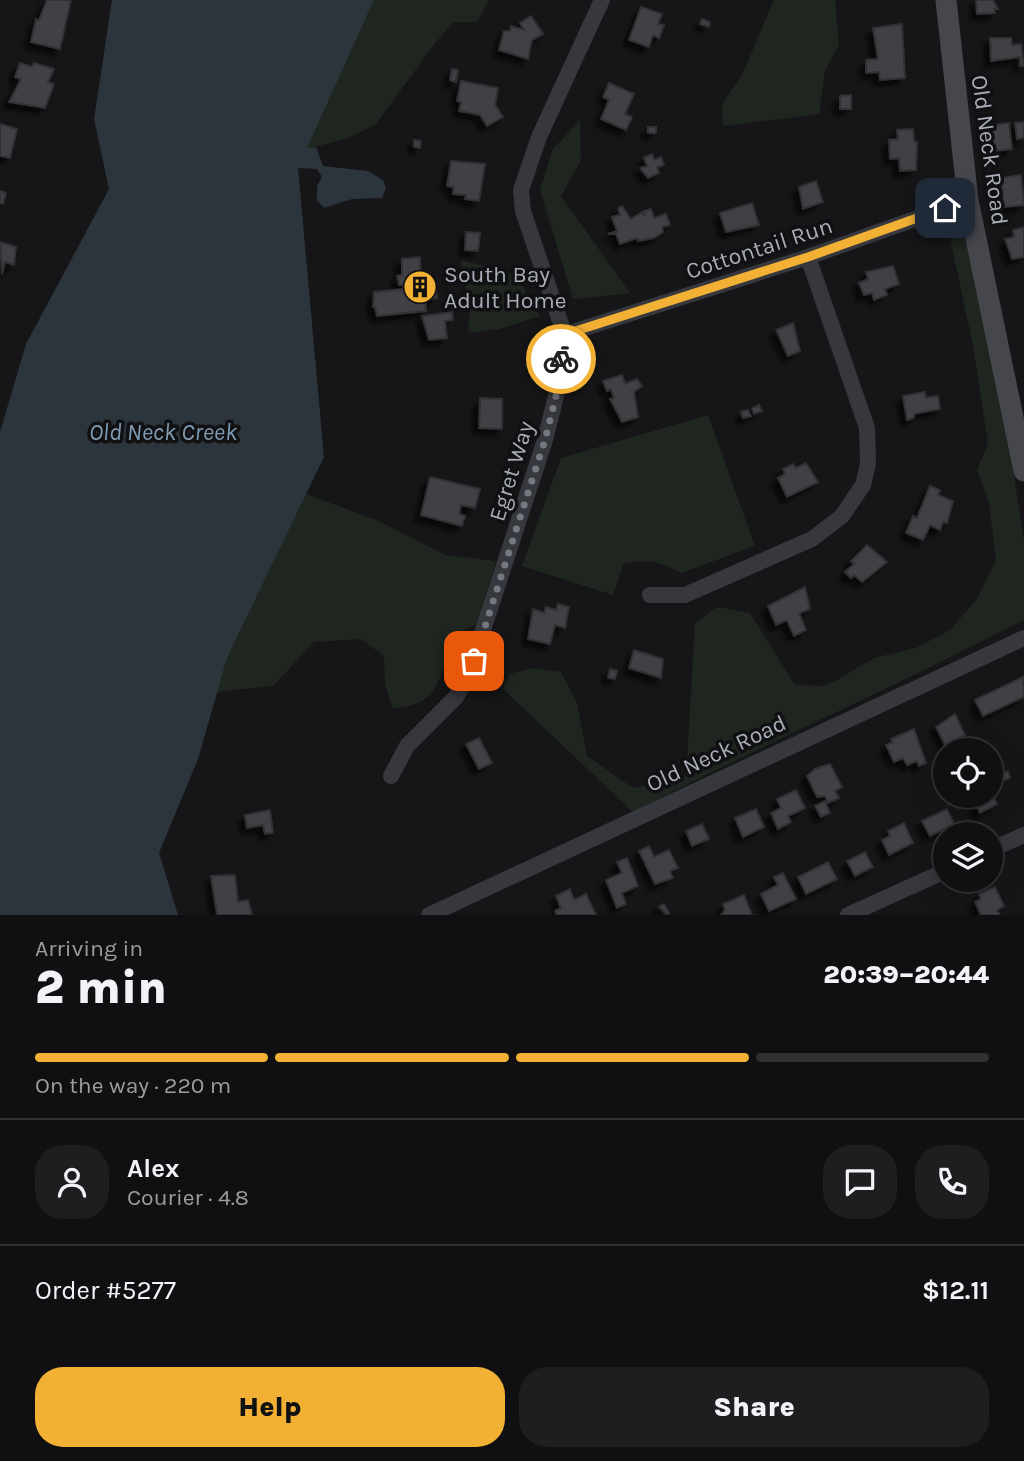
<!DOCTYPE html>
<html lang="en">
<head>
<meta charset="utf-8">
<style>
	body { margin:0; font-family:Karla,sans-serif; background:#1e1e20; color:#f1f3f6; height:100vh; display:flex; flex-direction:column; font-size:26px; white-space:nowrap }
	* { box-sizing:border-box; margin:0 }
	p { font-size:23px; color:#9c9d9f }
	.icon { flex:none; width:38px; height:38px; fill:none; stroke:currentColor; stroke-width:2; stroke-linecap:round; stroke-linejoin:round }
	.map { position:relative; height:915px; overflow:hidden }
	.panel { display:flex; flex-direction:column; background:#101012; flex:1 }
	.panel>* { flex:none }
	.controls { position:absolute; left:933px; top:738px; display:grid; gap:14px }
	.controls a { display:grid; place-items:center; width:70px; height:70px; border-radius:50%; background:#101012; box-shadow:0 7px 28px #0002,0 0 0 2px #303032; font-size:35px }
	.pin { position:absolute; display:grid; place-items:center; width:60px; height:60px; color:#fff; margin:-30px; border-radius:14px; box-shadow:0 4px 10px #0006 }
	.courier { position:absolute; display:grid; place-items:center; width:70px; height:70px; margin:-35px; border:5px solid #f2b134; border-radius:50%; background:#fff; color:#222; box-shadow:0 2px 9px #0007 }
	.summary em { font-style:normal; font-weight:800 }
	.summary div { display:flex; flex-direction:column-reverse }
	.summary { display:flex; align-items:center; justify-content:space-between; height:119px; padding:0 35px }
	h1 { font-size:46px; font-weight:800; line-height:52px }
	.bar { display:grid; grid-template-columns:repeat(4,1fr); gap:10px 7px; align-content:center; height:84px; padding:0 35px }
	.bar i { height:9px; border-radius:5px; background:#303032 }
	.bar .selected { background:#f2b134 }
	.bar p { grid-column:span 4 }
	.line { display:flex; align-items:center; gap:18px; padding:0 35px; border-top:2px solid #303032 }
	.line div { flex:1 }
	.round { display:grid; place-items:center; flex:none; width:74px; height:74px; border-radius:28px; background:#1e1e20 }
	.primary-button { display:flex; gap:14px; margin-top:auto; padding:14px 35px }
	.primary-button a { flex:1; height:80px; border-radius:28px; background:#f2b134; color:#111; font-size:28px; font-weight:800; line-height:80px; text-align:center }
	.primary-button a+a { background:#1e1e20; color:#f1f3f6 }
	.map>svg:first-child { display:block }
</style>
</head>
<body>
<div class="map">
<svg width="1024" height="915" viewBox="0 0 1024 915">
	<defs>
		<filter id="shadow"><feDropShadow dx="-6" dy="6" stdDeviation="2" flood-color="#0009"/></filter>
	</defs>
	<rect width="100%" height="100%" fill="#161618"/>
	<g fill="#1e261f">
		<polygon points="374,0 489,0 477,22 454,22 436,42 375,125 346,139 306,149"/>
		<polygon points="774,0 835,0 839,45 825,71 819,114 723,126 722,104 742,75"/>
		<polygon points="580,120 581,160 561,196 630,293 573,299 540,190 553,149"/>
		<path d="M963,228L1000,389L1024,539V620C895,687 762,745 633,812L503,689L509,674L534,668L561,672L577,703L587,756L633,788L686,776L695,623L717,607L750,613L795,685L821,686L837,680L874,658L916,648L950,630L977,599L996,560L989,503L977,470L988,443L973,346L949,233Z"/>
		<polygon points="461,260 516,275 540,316 499,329 468,333 470,310"/>
		<path d="M708,415L755,546L681,573C660,561 648,559 624,563L613,595L522,566L561,458Z"/>
		<path d="M306,494L379,521L445,555L496,561L477,624C471,627 461,630 458,636C435,670 447,706 392,708L385,683L384,656L361,639L314,642L273,686L217,692L227,658Z"/>
	</g>
	<polygon fill="#2c353c" points="112,0 374,0 307,148 316,147 323,166 368,171 383,180 386,188 382,198 352,199 324,208 317,200 317,186 322,177 317,169 298,168 324,457 227,658 198,759 159,853 178,915 0,915 0,432 26,344 109,189 94,119"/>
	<g fill="#404145" stroke="#303034" stroke-width="2" filter="url(#shadow)">
		<polygon points="47,0 71,0 60,49 31,42 36,19 39,20"/>
		<polygon points="976,0 993,0 998,9 994,9 995,13 977,14"/>
		<polygon points="641,7 662,14 658,24 664,25 659,38 653,35 649,47 629,40"/>
		<polygon points="531,16 543,34 532,40 528,59 499,50 504,31 510,31 511,26 524,30 520,23"/>
		<polygon points="702,19 710,22 709,27 700,24"/>
		<polygon points="902,24 905,78 880,80 879,72 866,73 866,60 878,59 873,28"/>
		<polygon points="990,38 1011,38 1012,45 1021,44 1024,66 1020,66 1020,57 991,61"/>
		<polygon points="20,63 32,67 34,63 54,69 48,82 54,84 45,108 9,102 21,79 15,77"/>
		<polygon points="452,69 458,70 456,82 450,80"/>
		<polygon points="461,81 498,88 495,105 503,117 487,126 480,115 459,111 461,102 457,101"/>
		<polygon points="609,83 634,94 625,114 632,117 626,130 601,119 609,100 603,97"/>
		<polygon points="851,95 851,109 840,109 840,96"/>
		<polygon points="1024,122 1024,138 1017,139 1015,123"/>
		<polygon points="1009,123 1012,149 994,151 988,133 992,132 992,125"/>
		<polygon points="0,124 17,129 10,158 0,156"/>
		<rect x="648" y="127" width="8" height="6"/>
		<polygon points="913,129 914,142 917,142 916,170 900,171 899,158 890,159 889,140 898,139 897,130"/>
		<polygon points="414,140 421,141 420,148 414,147"/>
		<polygon points="652,154 654,160 661,157 664,165 657,167 659,173 648,178 640,168 647,166 644,158"/>
		<polygon points="451,161 485,164 479,201 465,199 466,195 453,194 454,187 447,186"/>
		<polygon points="1021,175 1024,205 1004,207 1001,178"/>
		<polygon points="816,181 823,202 803,209 799,187"/>
		<polygon points="0,191 6,193 3,204 0,203"/>
		<polygon points="752,203 759,225 726,232 720,213"/>
		<polygon points="622,206 631,219 642,212 645,216 644,211 651,209 654,218 666,214 670,225 662,227 663,232 654,238 638,241 637,238 620,244 616,234 608,234 617,231 612,217 620,215 618,208"/>
		<polygon points="1024,227 1024,257 1012,259 1005,239 1014,237 1013,230"/>
		<polygon points="466,232 480,233 478,251 465,250"/>
		<polygon points="0,242 16,247 14,265 5,262 2,274"/>
		<polygon points="420,257 421,286 435,284 437,298 425,300 426,311 377,316 375,307 373,307 374,292 404,289 403,285 399,285 397,276 402,275 402,259"/>
		<polygon points="893,266 899,284 885,289 887,295 874,300 872,293 864,295 859,283 868,279 866,272"/>
		<polygon points="452,312 453,320 445,321 447,338 429,340 422,316"/>
		<polygon points="793,323 800,351 788,356 776,330"/>
		<polygon points="622,375 625,384 637,379 642,386 634,392 638,417 622,422 610,399 614,398 611,389 607,391 603,381"/>
		<polygon points="925,392 926,398 938,396 940,409 914,414 914,418 907,420 903,396"/>
		<polygon points="480,398 502,399 502,429 479,428"/>
		<polygon points="759,405 762,411 754,414 752,408"/>
		<polygon points="748,410 751,416 743,418 741,412"/>
		<polygon points="806,463 818,482 787,497 778,478 785,474 783,469 793,464 796,468"/>
		<polygon points="430,477 480,489 475,508 461,505 459,514 465,516 462,526 421,515"/>
		<polygon points="930,486 940,490 938,495 953,501 947,523 943,522 940,530 930,525 923,540 906,533 913,516 917,518"/>
		<polygon points="867,545 887,562 862,582 854,575 851,578 845,572 854,564 851,561"/>
		<polygon points="805,587 810,609 799,613 806,630 794,636 787,620 776,625 768,606"/>
		<polygon points="558,604 569,607 565,628 555,625 550,644 528,639 533,609 544,613 546,607 556,610"/>
		<polygon points="634,650 663,659 661,678 629,668"/>
		<polygon points="610,669 617,671 615,679 608,678"/>
		<polygon points="1023,677 1024,697 983,716 975,700"/>
		<polygon points="955,714 965,735 949,743 951,747 947,749 936,727"/>
		<polygon points="914,729 926,763 919,766 917,761 907,765 903,758 894,762 886,745 893,742 891,739"/>
		<polygon points="479,738 492,763 479,769 466,744"/>
		<polygon points="830,764 842,787 835,791 839,798 828,803 825,796 817,797 807,776 815,769"/>
		<polygon points="1008,771 1010,778 1002,781 1000,775"/>
		<polygon points="990,789 997,804 980,813 973,798 990,796"/>
		<polygon points="796,790 805,808 788,816 791,822 778,829 771,813 781,808 777,799"/>
		<polygon points="825,801 830,813 821,817 815,806"/>
		<polygon points="756,809 764,827 743,837 735,818"/>
		<polygon points="947,809 954,824 930,836 922,821"/>
		<polygon points="270,810 273,833 265,834 263,825 247,828 245,815"/>
		<polygon points="904,823 913,843 889,855 882,840 890,836 888,831"/>
		<polygon points="702,824 709,839 692,846 686,831"/>
		<polygon points="649,846 654,857 669,850 678,868 670,871 673,878 655,884 639,851"/>
		<polygon points="865,852 873,867 855,876 847,861"/>
		<polygon points="627,858 638,886 622,893 626,904 617,908 606,880 622,873 617,862"/>
		<polygon points="828,862 837,879 806,894 798,877"/>
		<polygon points="783,873 796,899 769,911 761,894 778,885 774,877"/>
		<polygon points="235,875 238,902 248,900 252,915 217,915 211,876"/>
		<polygon points="995,887 1004,906 997,910 1000,915 981,915 975,902 981,899 979,894"/>
		<polygon points="570,889 574,900 586,894 596,915 557,915 555,911 561,908 556,896"/>
		<polygon points="744,895 752,915 721,915 725,910 723,904"/>
		<polygon points="664,904 669,913 667,915 659,907"/>
	</g>
	<g fill="none" stroke-linecap="round" stroke-linejoin="round">
		<g stroke="#37383d" stroke-width="16">
			<polyline points="563,335 808,257 968,200"/>
			<polyline points="650,595 685,595 812,539 842,516 863,485 868,464 867,428 808,257"/>
			<polyline points="391,776 407,746 456,697 468,676 545,440 560,380 562,327 523,211 521,190 539,137 602,0"/>
			<polyline points="990,850 1024,835"/>
			<polyline points="429,915 1024,638"/>
			<polyline points="848,915 945,871"/>
		</g>
		<polyline stroke="#45474d" stroke-width="21" points="946,0 968,200 1024,471"/>
	</g>
	<g fill="none" stroke-linecap="round" stroke-linejoin="round">
		<polyline stroke="#757880" stroke-width="7" stroke-dasharray="0 12.6" points="474,661 545,440 560,380 561,359"/>
		<polyline stroke="#f2b134" stroke-width="9" points="561,359 563,335 808,257 945,208"/>
	</g>
	<defs>
		<symbol id="building-disc" viewBox="-11 -11 22 22"><circle r="9.5" fill="#f2b134" stroke="#111113"/><path d="M-4-6H4V6H1V3H-1V6H-4ZM-2.5-4.3h1.7v1.8h-1.7ZM.8-4.3h1.7v1.8H.8ZM-2.5-1h1.7V.8h-1.7ZM.8-1h1.7V.8H.8Z" fill="#111"/></symbol>
	</defs>
	<g fill-rule="evenodd">
		<use href="#building-disc" x="401" y="268" width="38" height="38"/>
	</g>
	<g text-anchor="middle" stroke-width="7" stroke-linejoin="round" paint-order="stroke">
		<g font-size="23" fill="#a8adb8" stroke="#111113">
			<text transform="translate(990 150) rotate(82)" y="8">Old Neck Road</text>
			<text transform="translate(759 248) rotate(-18)" y="8">Cottontail Run</text>
			<text transform="translate(511 471) rotate(-73)" y="8">Egret Way</text>
			<text transform="translate(716 753) rotate(-25)" y="8">Old Neck Road</text>
		</g>
		<g font-size="23" fill="#a8adb8" stroke="#111113" text-anchor="start">
			<text x="444" y="282">South Bay<tspan x="444" dy="26">Adult Home</tspan></text>
		</g>
		<g font-size="24" font-style="italic" fill="#7f9bb3" stroke="#111113">
			<text x="163" y="440">Old Neck Creek</text>
		</g>
	</g>
</svg>
<div class="controls">
<a><svg class="icon" aria-label="locate" viewBox="0 0 24 24"><circle cx="12" cy="12" r="6"/><path d="M12 2v4M12 18v4M2 12h4M18 12h4"/></svg></a>
<a><svg class="icon" aria-label="layers" viewBox="0 0 24 24"><path d="M12 4l9 5-9 5-9-5zM3 14l9 5 9-5"/></svg></a>
</div>
<div class="pin" style="left:474px;top:661px;background:#ea580c"><svg class="icon" aria-label="bag" viewBox="0 0 24 24"><path d="M5 8h14l-1 12H6zM9 8a3 3 0 0 1 6 0"/></svg></div>
<div class="pin" style="left:945px;top:208px;background:#1f2937"><svg class="icon" aria-label="home" viewBox="0 0 24 24"><path d="M3 11l9-7 9 7M6 9v11h12V9"/></svg></div>
<div class="courier" style="left:561px;top:359px"><svg class="icon" aria-label="bike" viewBox="0 0 24 24"><circle cx="6" cy="16" r="4"/><circle cx="18" cy="16" r="4"/><path d="M6 16l4-8h5l3 8M10 8l3 8H6M13 5h3"/></svg></div>
</div>
<section class="panel">
<div class="summary"><div><h1>2 min</h1><p>Arriving in</p></div><em>20:39–20:44</em></div>
<div class="bar"><i class="selected"></i><i class="selected"></i><i class="selected"></i><i></i><p>On the way · 220 m</p></div>
<div class="line" style="height:126px"><a class="round"><svg class="icon" aria-label="person" viewBox="0 0 24 24"><circle cx="12" cy="8" r="4"/><path d="M4 21q1-7 8-7t8 7"/></svg></a><div><b>Alex</b><p>Courier · 4.8</p></div><a class="round"><svg class="icon" aria-label="chat" viewBox="0 0 24 24"><path d="M4 5h16v11H9l-5 4z"/></svg></a><a class="round"><svg class="icon" aria-label="phone" viewBox="0 0 24 24"><path d="M5 4h4l2 5-3 2q2 4 5 5l2-3 5 2v4C11 20 4 13 5 4z"/></svg></a></div>
<div class="line" style="height:91px"><div>Order #5277</div><b>$12.11</b></div>
<div class="primary-button"><a>Help</a><a>Share</a></div>
</section>
</body>
</html>
